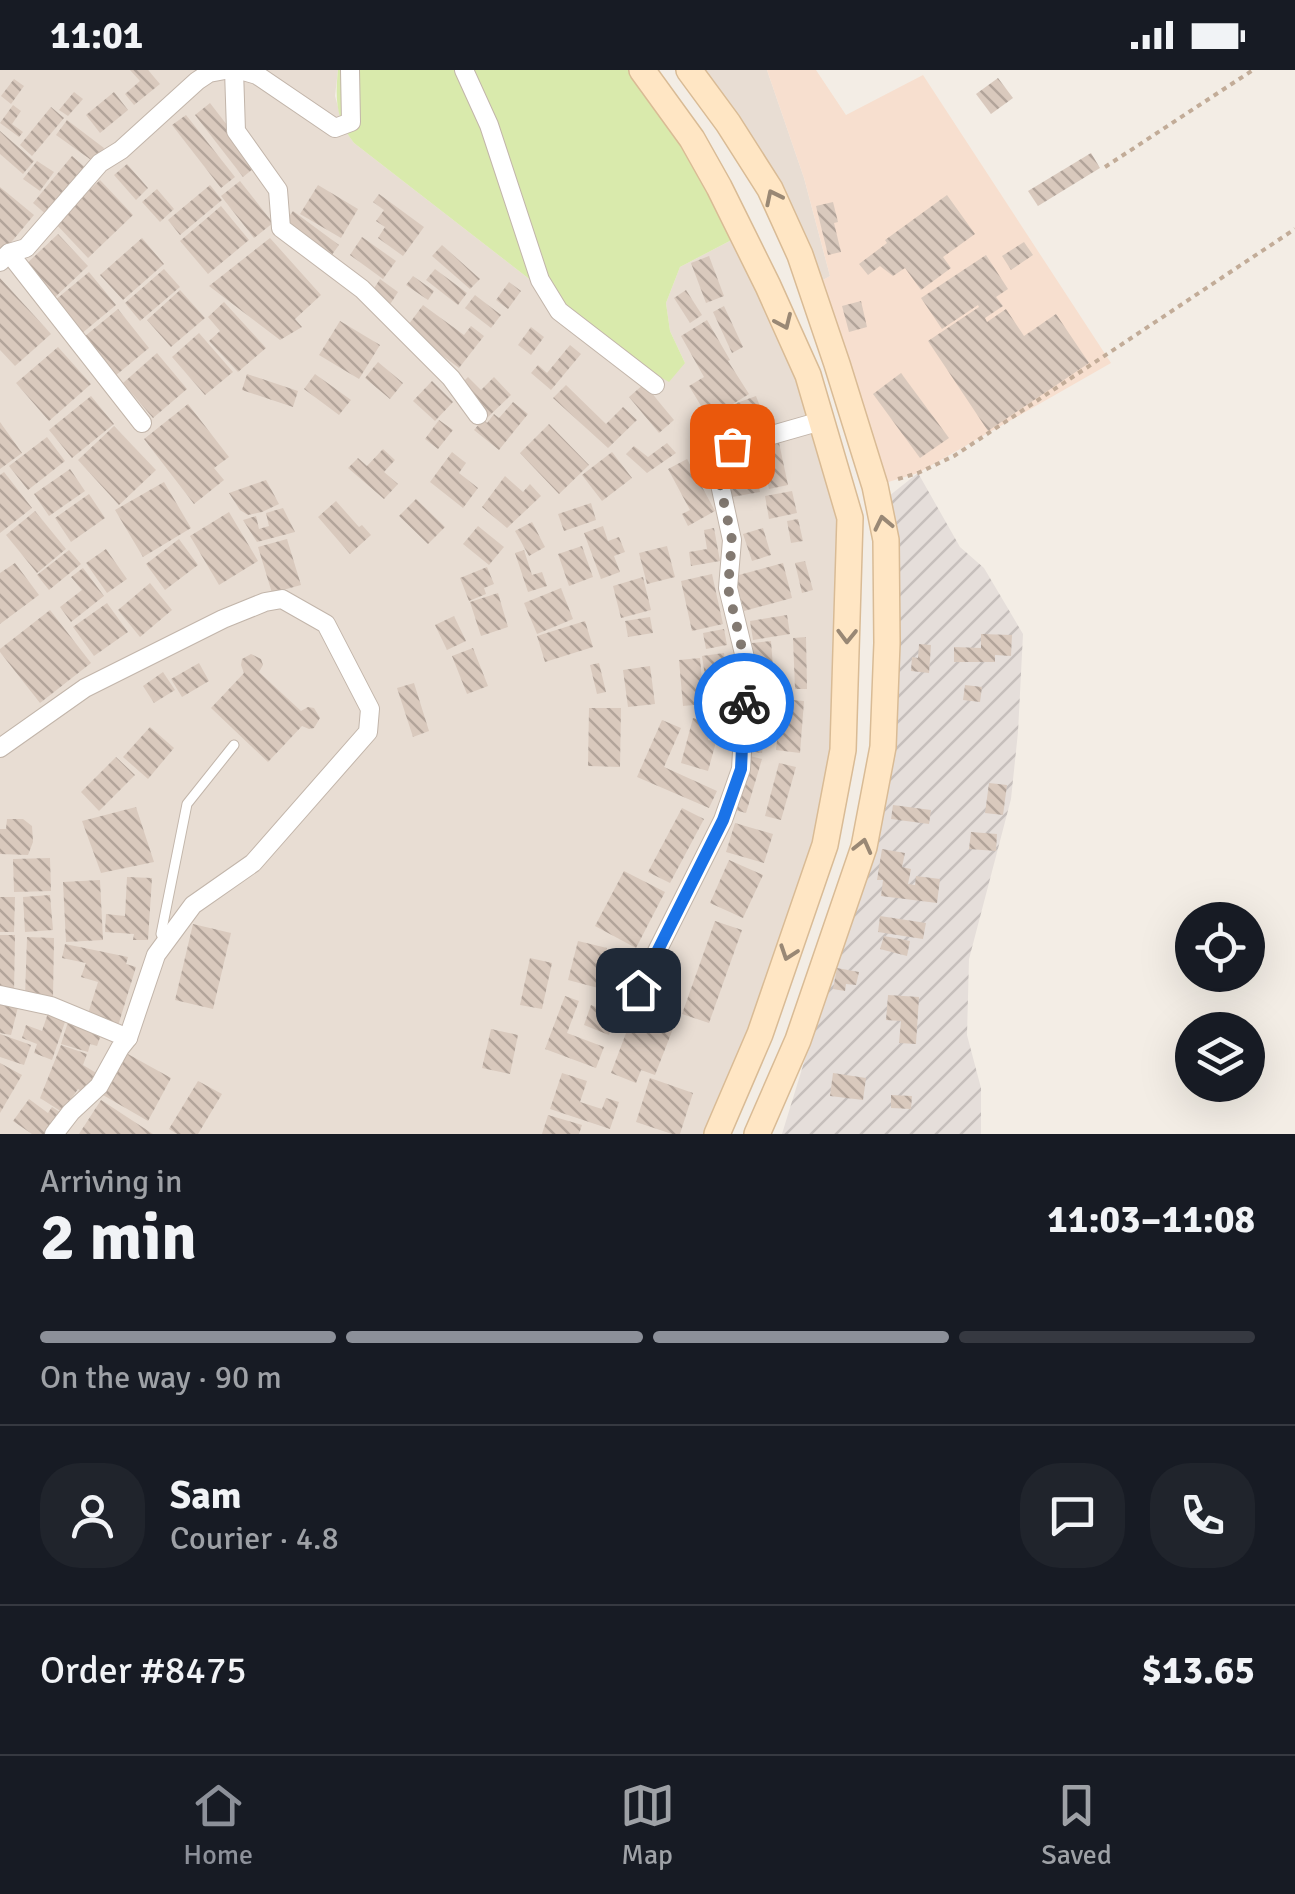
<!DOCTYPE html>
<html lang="en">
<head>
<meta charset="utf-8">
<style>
	body { margin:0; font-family:Signika,sans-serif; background:#20242c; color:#f1f3f6; height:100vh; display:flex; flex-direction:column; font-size:38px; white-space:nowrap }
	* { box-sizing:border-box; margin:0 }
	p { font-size:32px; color:#9ea1a6 }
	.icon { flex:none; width:55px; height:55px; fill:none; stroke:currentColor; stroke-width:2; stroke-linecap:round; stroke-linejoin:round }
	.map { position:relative; height:1064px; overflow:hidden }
	.side { display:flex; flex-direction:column; background:#171b24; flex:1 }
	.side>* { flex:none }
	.fabs { position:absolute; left:1175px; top:832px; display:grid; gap:20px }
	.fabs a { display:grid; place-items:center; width:90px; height:90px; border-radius:50%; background:#171b24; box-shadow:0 10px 40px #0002; font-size:50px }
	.pin { position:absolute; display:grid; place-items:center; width:85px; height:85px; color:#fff; margin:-42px; border-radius:20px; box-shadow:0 5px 15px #0006 }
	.courier { position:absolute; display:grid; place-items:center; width:100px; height:100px; margin:-50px; border:8px solid #1a73e8; border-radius:50%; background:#fff; color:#222; box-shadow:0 2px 12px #0007 }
	.headline em { font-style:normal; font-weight:700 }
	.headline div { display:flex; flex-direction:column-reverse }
	.headline { display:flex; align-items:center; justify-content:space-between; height:170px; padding:0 40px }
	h1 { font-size:65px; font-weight:700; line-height:75px }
	.bar { display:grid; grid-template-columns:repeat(4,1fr); gap:15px 10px; align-content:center; height:120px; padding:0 40px }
	.bar i { height:12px; border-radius:8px; background:#363941 }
	.bar .active { background:#8c9099 }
	.bar p { grid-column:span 4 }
	.line { display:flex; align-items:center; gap:25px; padding:0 40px; border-top:2px solid #363941 }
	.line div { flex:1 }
	.round { display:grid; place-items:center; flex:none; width:105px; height:105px; border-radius:40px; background:#20242c }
	.status { display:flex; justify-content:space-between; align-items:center; height:70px; padding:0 50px; background:#171b24; direction:ltr }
	.status svg { height:28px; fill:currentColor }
	.dock { display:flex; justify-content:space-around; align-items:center; height:140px; border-top:2px solid #363941; background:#171b24; font-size:28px; color:#9ea1a6 }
	.dock a { display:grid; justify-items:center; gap:5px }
	.dock .active { color:#8c9099 }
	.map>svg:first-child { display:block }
</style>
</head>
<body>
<div class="status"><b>11:01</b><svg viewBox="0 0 49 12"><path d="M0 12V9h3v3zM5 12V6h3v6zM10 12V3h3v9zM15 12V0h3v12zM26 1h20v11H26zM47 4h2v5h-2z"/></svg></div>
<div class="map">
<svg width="1295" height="1064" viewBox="0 0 1295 1064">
	<defs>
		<pattern id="industrial-furrows" width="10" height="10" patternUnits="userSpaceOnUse" patternTransform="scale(2.5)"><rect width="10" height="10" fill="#e5deda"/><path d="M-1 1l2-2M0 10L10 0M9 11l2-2" fill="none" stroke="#c6bfbc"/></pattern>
		<pattern id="building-back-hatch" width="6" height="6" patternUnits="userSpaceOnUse" patternTransform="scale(2.5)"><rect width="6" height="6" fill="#d9c9bd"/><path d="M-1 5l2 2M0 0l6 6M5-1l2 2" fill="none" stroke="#b2a49a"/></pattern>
	</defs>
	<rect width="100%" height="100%" fill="#f3ede5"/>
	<g fill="#e8ddd3">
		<polygon points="0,0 338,0 335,26 344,59 354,73 644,298 685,293 670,261 666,233 680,197 743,164 850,448 825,775 717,1064 0,1064"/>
		<polygon points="689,0 767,0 804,108 830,206 811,217"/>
	</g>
	<polygon fill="#f7dfcf" points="767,0 816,0 846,45 923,5 1111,293 918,403 875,416 811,217 830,206 804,108"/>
	<polygon fill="url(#industrial-furrows)" points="918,403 960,477 984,498 1023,564 1018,662 1011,729 969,889 967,965 981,1018 981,1064 782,1064 840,875 896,671 889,426"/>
	<path fill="#d9eaac" d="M338,0H642L743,164L680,197L666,233L670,261L685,293L669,312L644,298L354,73C336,50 335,29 338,0Z"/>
	<g fill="url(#building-back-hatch)">
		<polygon points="130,0 148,0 160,14 134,35 125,24 140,11"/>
		<polygon points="998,8 1013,28 991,44 976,24"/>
		<polygon points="14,9 24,16 11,34 1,26"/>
		<polygon points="74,22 83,29 68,46 59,40"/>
		<polygon points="114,22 128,40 100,63 86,45"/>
		<polygon points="210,33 258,95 243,107 195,45"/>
		<polygon points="13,35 21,41 12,54 23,62 19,67 0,53"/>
		<polygon points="51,37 64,48 32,86 20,75"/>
		<polygon points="186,45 235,107 221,118 172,55"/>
		<polygon points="67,50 104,78 94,92 56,65"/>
		<polygon points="0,61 34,91 23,104 0,84"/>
		<polygon points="1091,83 1100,98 1038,136 1028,121"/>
		<polygon points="72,86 87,99 48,146 33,133"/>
		<polygon points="37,91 54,102 40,121 23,109"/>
		<polygon points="127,94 148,118 136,130 114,105"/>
		<polygon points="100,110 133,145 88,188 55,153"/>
		<polygon points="240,111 273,153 254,168 221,126"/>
		<polygon points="210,115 222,130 180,165 168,150"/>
		<polygon points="318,115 358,139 341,168 300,144"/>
		<polygon points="0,117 34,145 3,182 0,179"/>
		<polygon points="157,119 174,139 160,152 142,132"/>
		<polygon points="379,124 424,157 403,186 378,168 385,157 376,151 384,140 373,132"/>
		<polygon points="947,125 975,164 943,187 951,198 921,220 905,198 893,206 880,196 868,205 859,194 887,173 885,170"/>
		<polygon points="833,132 838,152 834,153 841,182 828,185 816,136"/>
		<polygon points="221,136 249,170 208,204 180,171"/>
		<polygon points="293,141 339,175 331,186 285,152"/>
		<polygon points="58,164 88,196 52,230 22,198"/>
		<polygon points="362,167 396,191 383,209 350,185"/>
		<polygon points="142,168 164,194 123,230 100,205"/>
		<polygon points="270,168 321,225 295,249 302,257 280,270 209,216"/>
		<polygon points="1024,172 1033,185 1011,200 1002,186"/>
		<polygon points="442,175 480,209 470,219 432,186"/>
		<polygon points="986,185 1008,219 996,227 1003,236 985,248 987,252 1006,239 1024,266 1056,244 1089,293 988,361 928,271 979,237 978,235 942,259 921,228"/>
		<polygon points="709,186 724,226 706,233 691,193"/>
		<polygon points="164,199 180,217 140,251 125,233"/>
		<polygon points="435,199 467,223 458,235 426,210"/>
		<polygon points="89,202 116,235 81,264 54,231"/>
		<polygon points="413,206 434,221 428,230 406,215"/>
		<polygon points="0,208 51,264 15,296 0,280"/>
		<polygon points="380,209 398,222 389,236 371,223"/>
		<polygon points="509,212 521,221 508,239 496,230"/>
		<polygon points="180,220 205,248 171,277 147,250"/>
		<polygon points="686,220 702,245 690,253 674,228"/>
		<polygon points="475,225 501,245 491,258 465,238"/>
		<polygon points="861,231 867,257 849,262 842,236"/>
		<polygon points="224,232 266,278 238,302 209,271 220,261 208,247"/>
		<polygon points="423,235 464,265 471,256 484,266 459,298 406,258"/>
		<polygon points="724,236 743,277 732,283 713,242"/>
		<polygon points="118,239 149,278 115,306 84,267"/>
		<polygon points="707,250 730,290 728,291 749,324 709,349 689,316 704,307 681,266"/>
		<polygon points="340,251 380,275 359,309 319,285"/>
		<polygon points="531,257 544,267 531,285 518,275"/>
		<polygon points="199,263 233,302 205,325 172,287"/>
		<polygon points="570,275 581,284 551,320 531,303 538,295 547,303"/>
		<polygon points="58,277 91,314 49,351 16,313"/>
		<polygon points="157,283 187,319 153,348 123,313"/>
		<polygon points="378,292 403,313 390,329 365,308"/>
		<polygon points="901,303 949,368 920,388 873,324"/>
		<polygon points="247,304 298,321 293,337 242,320"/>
		<polygon points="315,304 351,330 339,345 304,319"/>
		<polygon points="468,307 481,320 494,307 511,325 488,347 460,315"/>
		<polygon points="432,311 453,332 435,351 413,331"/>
		<polygon points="644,314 674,350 659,363 629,327"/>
		<polygon points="566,315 606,354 623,337 637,350 608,378 553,328"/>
		<polygon points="91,326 114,354 72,388 49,360"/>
		<polygon points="756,326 769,360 748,368 734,334"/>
		<polygon points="513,332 528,344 499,380 474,360 483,349 487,353 494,344 499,348"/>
		<polygon points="188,334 229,387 214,398 224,410 194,434 144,369"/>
		<polygon points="439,350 453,360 438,379 425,369"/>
		<polygon points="0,352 22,383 0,399"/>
		<polygon points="549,354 589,395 559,424 520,383"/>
		<polygon points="114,356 156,400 119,435 78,390"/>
		<polygon points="47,367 65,391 28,420 9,396"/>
		<polygon points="778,368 788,415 769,419 762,387 754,389 750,375"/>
		<polygon points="667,373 676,383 647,403 626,384 634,376 648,387"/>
		<polygon points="383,379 395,390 384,402 398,414 384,429 348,398 358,388 367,396"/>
		<polygon points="452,382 466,393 459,403 478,418 463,438 430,412"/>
		<polygon points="612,382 632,408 602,431 582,405"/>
		<polygon points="738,384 743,411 757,408 760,422 732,427 724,386"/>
		<polygon points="687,389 715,441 688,456 682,444 690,440 668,399"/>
		<polygon points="70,399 85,421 49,446 34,424"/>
		<polygon points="4,402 32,438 0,463 0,405"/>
		<polygon points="505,406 523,422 530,414 541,426 507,458 482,437"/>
		<polygon points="266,410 279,434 262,442 248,445 240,440 229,423"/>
		<polygon points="164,412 191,458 143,487 115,440"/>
		<polygon points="792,421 797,443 769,449 765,426"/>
		<polygon points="89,424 105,448 71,472 55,448"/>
		<polygon points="416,429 445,457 428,474 399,446"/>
		<polygon points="336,431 359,457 362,455 371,465 350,484 318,447"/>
		<polygon points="591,433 596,450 564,461 558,444"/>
		<polygon points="283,438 295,462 257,472 243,450 256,446 259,459 269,456 266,443"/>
		<polygon points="35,441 66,479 37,503 6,465"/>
		<polygon points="229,442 258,491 219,515 190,466"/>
		<polygon points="798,449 803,471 791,473 787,451"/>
		<polygon points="532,452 545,477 529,486 515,461"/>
		<polygon points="478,456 504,477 489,495 463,474"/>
		<polygon points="603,456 608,471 619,467 625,482 614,486 620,502 601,509 584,463"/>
		<polygon points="714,458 720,491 691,496 689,482 707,479 704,460"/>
		<polygon points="763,458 771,485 752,491 743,464"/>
		<polygon points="179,469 198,495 165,520 146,494"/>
		<polygon points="287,469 301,515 272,523 258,477"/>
		<polygon points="582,476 593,507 569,516 558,484"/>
		<polygon points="667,476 675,507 647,514 639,483"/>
		<polygon points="106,479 127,509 107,523 86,493"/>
		<polygon points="69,480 81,494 49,520 37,505"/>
		<polygon points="524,480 532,505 542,502 547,516 528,522 515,483"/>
		<polygon points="805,491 813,520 802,523 795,493"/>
		<polygon points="15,493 39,525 0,554 0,503"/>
		<polygon points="783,493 792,528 744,541 735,506"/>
		<polygon points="487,497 494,514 484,518 486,524 469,531 460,508"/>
		<polygon points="83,498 104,526 71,552 60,537 82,520 71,507"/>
		<polygon points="712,504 723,554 692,561 681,511"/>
		<polygon points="643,507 651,540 621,548 613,516"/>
		<polygon points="150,513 172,540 140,567 118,540"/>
		<polygon points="561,518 573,549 537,564 524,533"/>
		<polygon points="498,523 508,557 481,566 470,532"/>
		<polygon points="107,533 128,562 94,586 73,557"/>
		<polygon points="50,540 91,593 40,633 0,582 0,579"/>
		<polygon points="787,545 790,564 753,570 750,551"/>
		<polygon points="454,546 466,571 447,580 435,555"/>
		<polygon points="650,547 653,563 628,567 625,551"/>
		<polygon points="585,551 593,577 545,592 537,566"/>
		<polygon points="724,559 727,575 706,579 703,563"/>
		<polygon points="981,564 1012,565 1011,586 995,585 995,592 954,592 954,577 981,578"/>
		<polygon points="806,567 807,619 795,619 793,568"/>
		<polygon points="771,571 773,597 755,599 752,573"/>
		<polygon points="919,574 931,575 929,603 911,601 912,587 918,588"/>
		<polygon points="473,578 488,616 467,624 452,586"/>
		<polygon points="724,583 730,629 709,633 702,586"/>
		<polygon points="251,584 261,589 263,595 259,602 301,641 308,637 314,638 320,648 314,658 309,659 302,656 268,692 211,638 244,603 241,595 242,589"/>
		<polygon points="700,588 704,634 683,636 679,590"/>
		<polygon points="199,593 209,611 182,627 171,609"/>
		<polygon points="599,593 606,622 597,624 590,595"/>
		<polygon points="650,596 655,634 628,637 623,600"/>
		<polygon points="163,602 175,620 154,633 143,616"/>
		<polygon points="778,609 779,622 760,624 759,610"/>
		<polygon points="414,613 429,661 413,667 397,618"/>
		<polygon points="965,615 982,617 980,632 963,630"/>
		<polygon points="781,629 804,631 800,683 776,680"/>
		<polygon points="719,635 733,636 730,666 716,664"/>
		<polygon points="753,636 768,638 762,683 747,681"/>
		<polygon points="589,638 621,638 620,697 588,696"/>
		<polygon points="693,648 713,654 708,670 716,672 708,701 681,693"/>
		<polygon points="662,650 681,658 664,697 717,721 709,738 637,707"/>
		<polygon points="150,657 174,678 148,709 123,687"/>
		<polygon points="746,685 762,689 746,743 731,739"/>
		<polygon points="116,687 135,705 99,741 81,722"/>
		<polygon points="779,693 796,697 781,750 765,746"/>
		<polygon points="989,713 1007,715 1003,745 985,743"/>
		<polygon points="893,735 931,740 929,754 891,749"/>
		<polygon points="136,737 154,792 101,803 82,751"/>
		<polygon points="682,738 704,749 670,813 648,802"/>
		<polygon points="7,749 23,749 32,756 33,772 28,785 0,784 0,759 6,759"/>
		<polygon points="735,753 773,764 764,793 726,782"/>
		<polygon points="971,762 997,764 996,781 969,779"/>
		<polygon points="882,779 905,783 902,797 911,799 908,814 915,815 916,806 940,809 937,833 881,826 883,810 877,810"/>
		<polygon points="50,788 51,821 14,822 13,789"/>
		<polygon points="729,790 763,805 743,848 710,833"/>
		<polygon points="624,801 665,822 636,878 595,856"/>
		<polygon points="127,807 152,808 148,870 133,870 134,864 105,862 106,844 125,846"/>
		<polygon points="100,810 103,870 66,872 63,812"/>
		<polygon points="50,825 53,860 25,862 23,827"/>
		<polygon points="0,827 15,827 14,862 0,862"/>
		<polygon points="880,846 926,853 923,869 878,862"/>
		<polygon points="715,851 742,860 709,953 682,944"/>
		<polygon points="193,854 231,863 213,939 175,930"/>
		<polygon points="0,865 15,865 14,923 0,923"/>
		<polygon points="884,866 910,871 907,886 880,879"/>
		<polygon points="27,867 54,868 53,927 25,927"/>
		<polygon points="578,871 607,878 603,895 616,898 620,882 631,885 621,924 568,910"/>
		<polygon points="65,874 128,887 126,894 136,897 118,956 87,947 98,912 81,907 86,893 62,888"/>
		<polygon points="530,888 552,893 542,939 520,935"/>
		<polygon points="837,898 859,902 856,915 846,914 845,921 833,919"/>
		<polygon points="888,925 919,927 916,974 899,973 901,951 886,950"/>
		<polygon points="565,926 579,931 567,963 604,977 596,998 545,979"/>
		<polygon points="0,929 19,933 11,965 0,963"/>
		<polygon points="591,935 617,945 609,965 584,955"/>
		<polygon points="634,942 674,956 655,1005 641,1000 636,1013 611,1003"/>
		<polygon points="48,943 66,949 52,990 34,983 37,974 22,968 26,955 42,961"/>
		<polygon points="68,952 102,962 97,976 90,974 88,982 61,974"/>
		<polygon points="491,959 518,965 510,1004 482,998"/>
		<polygon points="0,964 31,975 24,995 0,987"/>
		<polygon points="61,975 87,984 83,995 98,1004 85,1023 78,1019 62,1042 40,1028"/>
		<polygon points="126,983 171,1008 148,1051 103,1025"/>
		<polygon points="0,993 22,1005 0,1043"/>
		<polygon points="562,1003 587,1011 580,1032 602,1039 606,1028 619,1032 610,1059 550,1039"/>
		<polygon points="833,1003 866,1008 863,1030 830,1026"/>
		<polygon points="650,1008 693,1023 680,1064 672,1064 636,1052"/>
		<polygon points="198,1011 222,1024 198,1064 177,1064 169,1059"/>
		<polygon points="891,1025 912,1026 911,1039 891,1038"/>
		<polygon points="29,1029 48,1043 52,1037 61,1043 46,1064 32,1064 13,1051"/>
		<polygon points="101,1030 153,1064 79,1064"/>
		<polygon points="548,1045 582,1055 579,1064 542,1064"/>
	</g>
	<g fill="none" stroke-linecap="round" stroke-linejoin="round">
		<defs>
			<polyline id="lane" points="165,872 161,864 187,734 234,675"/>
			<g id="street">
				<polyline points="234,0 236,61 278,120 281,158 362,219 451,308 478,345"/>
				<polyline points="240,0 257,5 335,58 351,52 350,0"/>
				<polyline points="464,0 489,55 540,210 559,241 655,315"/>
				<polyline points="9,183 142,353"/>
				<polyline points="0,192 9,183 26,178 100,93 121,80 197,11 209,3 225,0"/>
				<polyline points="0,678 85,618 223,549 265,532 282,529 326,554 370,639 368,662 253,793 193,835 156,885 128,968 120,978 99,1016 71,1042 54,1064"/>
				<polyline points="638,919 723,750 741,699 747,596 728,518 732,470 713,382 821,351"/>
				<polyline points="0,925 51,936 128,968"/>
			</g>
			<g id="secondary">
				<polyline points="642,0 692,69 719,117 768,216 808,305 850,448 843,680 825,775 760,964 717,1064"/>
				<polyline points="689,0 728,53 770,119 800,185 837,294 875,416 886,470 887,573 883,677 864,777 798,970 757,1064"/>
			</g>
		</defs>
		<use href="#lane" stroke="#c2b5aa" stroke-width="11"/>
		<use href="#street" stroke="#c2b5aa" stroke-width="20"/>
		<use href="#secondary" stroke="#d9bb95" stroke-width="28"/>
		<g stroke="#c2ac98" stroke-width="4" stroke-dasharray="5 5" stroke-linecap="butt">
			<polyline points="1105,97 1253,0"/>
			<polyline points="898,409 918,403 954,386 1295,159"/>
		</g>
		<use href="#lane" stroke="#fff" stroke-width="9"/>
		<use href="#street" stroke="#fff" stroke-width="18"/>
		<use href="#secondary" stroke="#ffe6c4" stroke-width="25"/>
	</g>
	<defs><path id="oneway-chevron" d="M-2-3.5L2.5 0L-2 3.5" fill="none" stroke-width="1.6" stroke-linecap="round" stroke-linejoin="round" transform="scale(2.5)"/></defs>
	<g stroke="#998875">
		<use href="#oneway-chevron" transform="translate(773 127) rotate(-116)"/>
		<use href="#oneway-chevron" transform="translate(784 252) rotate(66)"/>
		<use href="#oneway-chevron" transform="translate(883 453) rotate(-102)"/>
		<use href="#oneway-chevron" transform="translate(847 566) rotate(91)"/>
		<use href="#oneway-chevron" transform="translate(863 776) rotate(-76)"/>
		<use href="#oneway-chevron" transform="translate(788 883) rotate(109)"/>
	</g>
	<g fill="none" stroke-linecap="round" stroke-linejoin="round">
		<polyline stroke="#837a72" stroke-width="10" stroke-dasharray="0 18" points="732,376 713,382 732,470 728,518 746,596 744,633"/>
		<polyline stroke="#1a73e8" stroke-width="12" points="638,920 723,750 741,699 744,633"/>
	</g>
</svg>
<div class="fabs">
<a><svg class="icon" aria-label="locate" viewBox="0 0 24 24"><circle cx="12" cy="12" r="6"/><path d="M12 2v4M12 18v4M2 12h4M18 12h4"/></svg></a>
<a><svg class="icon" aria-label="layers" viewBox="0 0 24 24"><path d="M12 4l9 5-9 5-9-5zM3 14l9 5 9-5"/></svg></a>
</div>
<div class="pin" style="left:732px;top:376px;background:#ea580c"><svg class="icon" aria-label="bag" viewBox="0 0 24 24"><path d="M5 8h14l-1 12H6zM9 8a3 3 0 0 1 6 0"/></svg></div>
<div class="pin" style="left:638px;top:920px;background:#1f2937"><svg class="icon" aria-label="home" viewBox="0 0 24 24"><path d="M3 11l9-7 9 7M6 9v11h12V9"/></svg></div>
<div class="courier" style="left:744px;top:633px"><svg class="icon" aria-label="bike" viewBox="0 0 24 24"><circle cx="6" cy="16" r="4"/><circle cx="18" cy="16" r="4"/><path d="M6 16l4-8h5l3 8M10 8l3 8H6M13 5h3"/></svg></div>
</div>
<section class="side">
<div class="headline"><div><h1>2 min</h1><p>Arriving in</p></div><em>11:03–11:08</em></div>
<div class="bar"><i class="active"></i><i class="active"></i><i class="active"></i><i></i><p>On the way · 90 m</p></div>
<div class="line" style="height:180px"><a class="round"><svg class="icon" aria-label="person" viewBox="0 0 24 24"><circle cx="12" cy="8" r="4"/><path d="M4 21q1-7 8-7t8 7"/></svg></a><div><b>Sam</b><p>Courier · 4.8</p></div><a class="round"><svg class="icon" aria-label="chat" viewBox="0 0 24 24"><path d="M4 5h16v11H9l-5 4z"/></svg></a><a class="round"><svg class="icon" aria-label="phone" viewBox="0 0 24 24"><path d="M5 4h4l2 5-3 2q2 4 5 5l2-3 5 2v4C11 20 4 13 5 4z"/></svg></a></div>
<div class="line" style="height:130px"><div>Order #8475</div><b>$13.65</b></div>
</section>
<nav class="dock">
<a class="active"><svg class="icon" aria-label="home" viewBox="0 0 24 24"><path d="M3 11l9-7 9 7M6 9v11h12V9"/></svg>Home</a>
<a><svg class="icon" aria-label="map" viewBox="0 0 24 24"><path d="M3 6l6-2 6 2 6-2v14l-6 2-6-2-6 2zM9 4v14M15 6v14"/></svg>Map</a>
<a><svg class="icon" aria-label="saved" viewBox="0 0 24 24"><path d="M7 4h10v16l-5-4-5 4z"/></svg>Saved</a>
</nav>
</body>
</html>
